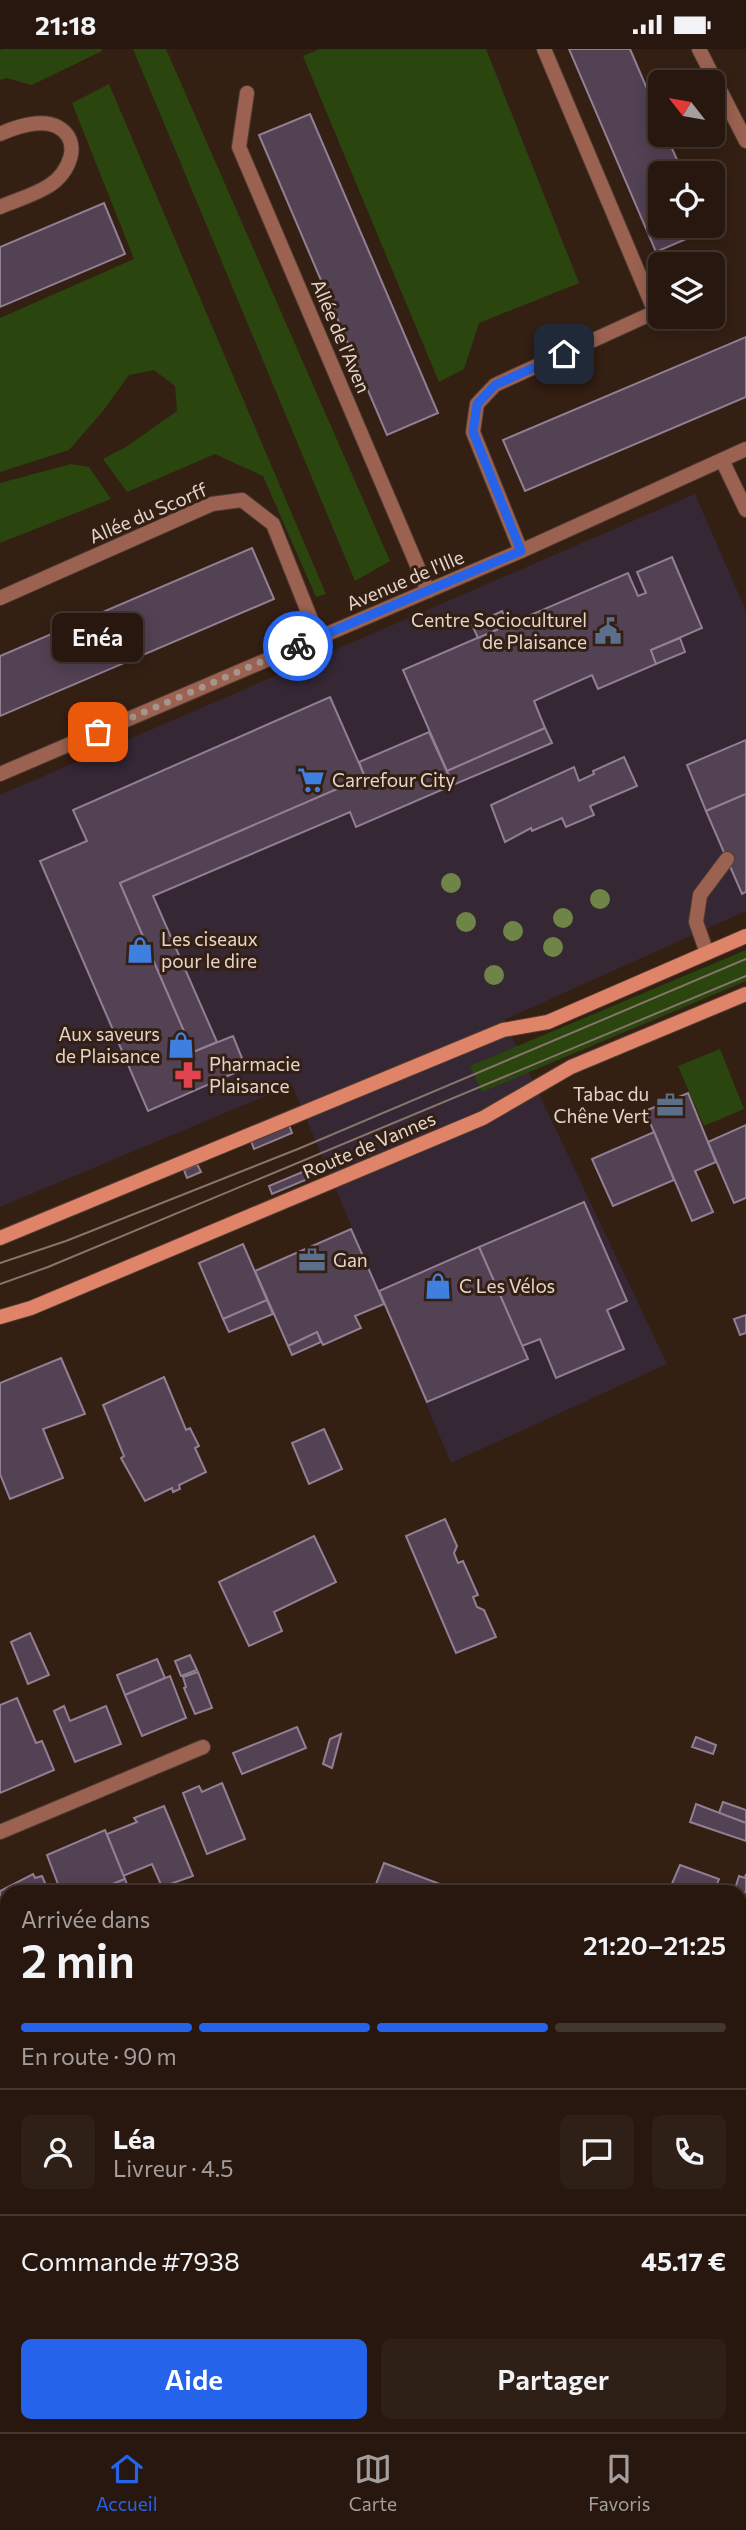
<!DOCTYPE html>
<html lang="fr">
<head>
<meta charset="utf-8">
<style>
	body { margin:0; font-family:Commissioner,sans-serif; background:#2f2017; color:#f1f3f6; height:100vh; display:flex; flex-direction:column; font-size:26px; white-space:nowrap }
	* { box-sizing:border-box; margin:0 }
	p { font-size:23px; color:#a49f9e }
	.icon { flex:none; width:38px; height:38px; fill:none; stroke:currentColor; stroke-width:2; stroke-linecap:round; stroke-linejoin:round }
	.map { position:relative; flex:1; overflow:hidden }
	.panel { position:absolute; left:0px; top:1836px; width:747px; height:548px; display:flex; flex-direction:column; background:#27170e; border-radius:21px 21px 0 0; box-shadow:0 4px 18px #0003,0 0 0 2px #43362e }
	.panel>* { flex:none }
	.needle { width:46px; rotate:301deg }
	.controls { position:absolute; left:648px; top:21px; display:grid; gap:14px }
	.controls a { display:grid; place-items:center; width:77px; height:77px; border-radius:10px; background:#27170e; box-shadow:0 4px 18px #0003,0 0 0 2px #43362e; font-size:35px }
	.pin { position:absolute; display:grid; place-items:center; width:60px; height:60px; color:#fff; margin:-30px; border-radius:14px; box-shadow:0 4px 10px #0006 }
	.courier { position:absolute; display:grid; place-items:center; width:70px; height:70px; margin:-35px; border:5px solid #2563eb; border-radius:50%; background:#fff; color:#222; box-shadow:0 2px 9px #0007 }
	.bubble { position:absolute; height:49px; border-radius:10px; background:#27170e; box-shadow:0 4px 18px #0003,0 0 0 2px #43362e; font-size:23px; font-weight:600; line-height:49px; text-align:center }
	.head em { font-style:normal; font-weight:600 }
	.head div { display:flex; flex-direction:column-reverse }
	.head { display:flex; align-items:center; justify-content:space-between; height:119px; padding:0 21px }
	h1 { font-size:46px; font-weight:600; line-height:52px }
	.bar { display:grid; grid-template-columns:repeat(4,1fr); gap:10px 7px; align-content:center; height:84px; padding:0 21px }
	.bar i { height:9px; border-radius:5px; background:#43362e }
	.bar .current { background:#2563eb }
	.bar p { grid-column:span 4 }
	.line { display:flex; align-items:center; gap:18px; padding:0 21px; border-top:2px solid #43362e }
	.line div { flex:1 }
	.round { display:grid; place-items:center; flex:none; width:74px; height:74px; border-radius:10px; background:#2f2017 }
	.button { display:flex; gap:14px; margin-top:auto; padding:14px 21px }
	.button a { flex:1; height:80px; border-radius:10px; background:#2563eb; color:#fff; font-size:28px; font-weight:600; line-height:80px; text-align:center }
	.button a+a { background:#2f2017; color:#f1f3f6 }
	.status { display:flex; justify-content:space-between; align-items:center; height:49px; padding:0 35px; background:#27170e; direction:ltr }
	.status svg { height:19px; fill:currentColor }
	.tab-bar { display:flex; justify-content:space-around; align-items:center; height:98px; border-top:2px solid #43362e; background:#27170e; font-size:19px; color:#a49f9e }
	.tab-bar a { display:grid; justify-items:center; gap:4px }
	.tab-bar .current { color:#2563eb }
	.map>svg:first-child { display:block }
</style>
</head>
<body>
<div class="status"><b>21:18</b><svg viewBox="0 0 49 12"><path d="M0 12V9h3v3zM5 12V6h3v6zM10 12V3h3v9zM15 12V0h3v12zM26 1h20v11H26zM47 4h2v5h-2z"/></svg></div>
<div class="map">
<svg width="746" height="2383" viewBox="0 0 746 2383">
	<rect width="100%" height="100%" fill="#341f13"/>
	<polygon fill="#352734" points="695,445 746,562 746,862 504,971 667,1315 451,1414 292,1036 0,1158 0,746"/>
	<g fill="#2b450f">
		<polygon points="3,0 101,0 102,2 32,36 6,29 0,31 0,1"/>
		<polygon points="133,0 166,0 390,512 355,532"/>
		<polygon points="320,0 486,0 579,234 479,274 464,320 439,333 303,7"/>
		<polygon points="109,35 326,545 316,548 263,427 215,405 127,443 103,410 126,398 177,362 175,337 154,321 129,326 103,362 69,401 0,423 0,269 134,210 72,54"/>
		<polygon points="71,415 89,418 111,450 0,494 0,434"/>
		<polygon points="746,901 746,932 482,1043 470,1017"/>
		<polygon points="720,1000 744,1060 704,1077 678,1017"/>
	</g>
	<g fill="#534154" stroke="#937f94" stroke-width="2">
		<polygon points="569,0 630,0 660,70 660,86 666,86 683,124 660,124 660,177 705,177 707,181 656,203"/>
		<polygon points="310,65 438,364 387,386 259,86"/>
		<polygon points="104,154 125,205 0,258 0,198"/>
		<polygon points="746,288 746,348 525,442 503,391"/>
		<polygon points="252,499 274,550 0,667 0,607"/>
		<polygon points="672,508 702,579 651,601 656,615 598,640 592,626 534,652 545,679 447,722 403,621 628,524 638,547 646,544 637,523"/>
		<polygon points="502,562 508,576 478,589 472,576"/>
		<polygon points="680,589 685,603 656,615 651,601"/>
		<polygon points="330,648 365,728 120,834 193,1003 233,987 246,1019 148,1062 40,812 87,792 73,761"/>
		<polygon points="545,679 552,694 453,736 447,722"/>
		<polygon points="429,683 453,736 356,778 350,763 153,847 217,993 193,1003 120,834 365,728 359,713"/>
		<polygon points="746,691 746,745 706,762 687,716"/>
		<polygon points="624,708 637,737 590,757 594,766 566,778 562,769 532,782 531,779 505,793 491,756 574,718 579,732 594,725 593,722"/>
		<polygon points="746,745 746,843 742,845 706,762"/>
		<polygon points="688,1044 716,1113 695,1122 713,1163 692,1172 645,1062"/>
		<polygon points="289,1076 292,1084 254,1100 251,1092"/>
		<polygon points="746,1076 746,1149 734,1154 708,1093"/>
		<polygon points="654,1083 674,1131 613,1157 592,1110"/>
		<polygon points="373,1094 376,1102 362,1108 359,1100"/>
		<polygon points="197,1115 201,1123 187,1129 184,1121"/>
		<polygon points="307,1121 310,1129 272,1145 269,1137"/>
		<polygon points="584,1153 627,1252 607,1261 624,1300 556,1329 540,1290 522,1297 479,1198"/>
		<polygon points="351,1180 384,1255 355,1267 361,1279 323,1296 317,1283 288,1297 255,1222"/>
		<polygon points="243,1195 267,1251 223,1270 199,1214"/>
		<polygon points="479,1198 528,1310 427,1353 379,1242"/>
		<polygon points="267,1251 273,1265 229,1283 223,1270"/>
		<polygon points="746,1266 746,1284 740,1286 734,1270"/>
		<polygon points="317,1283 321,1293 292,1306 288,1297"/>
		<polygon points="61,1309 85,1365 43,1380 63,1429 10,1450 0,1425 0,1334"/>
		<polygon points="164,1328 186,1381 190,1379 199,1397 195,1399 206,1423 179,1436 180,1440 173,1443 172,1439 145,1452 121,1409 124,1407 103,1356"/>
		<polygon points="324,1380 342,1420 309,1435 292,1394"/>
		<polygon points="445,1470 457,1497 454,1504 458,1514 463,1512 478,1546 473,1548 477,1558 484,1561 496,1588 456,1604 406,1487"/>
		<polygon points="314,1487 336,1533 274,1563 282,1582 249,1597 219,1533"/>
		<polygon points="30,1584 49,1626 28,1635 11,1593"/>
		<polygon points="190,1606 197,1621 181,1627 175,1612"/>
		<polygon points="157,1610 165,1629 125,1646 117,1626"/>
		<polygon points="198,1623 212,1659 195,1665 184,1639 186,1638 183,1628"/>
		<polygon points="170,1627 186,1669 142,1687 125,1646"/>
		<polygon points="17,1649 36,1694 42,1692 54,1721 0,1744 0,1656"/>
		<polygon points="64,1657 70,1672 106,1657 121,1695 75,1713 54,1662"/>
		<polygon points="297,1678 306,1699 242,1725 233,1704"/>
		<polygon points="341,1685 332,1719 323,1715 330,1690"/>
		<polygon points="696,1688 716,1696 713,1705 692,1698"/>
		<polygon points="222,1734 245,1790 207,1805 183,1744 199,1737 202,1743"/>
		<polygon points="723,1753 746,1761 746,1774 719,1764"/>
		<polygon points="696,1755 746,1774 746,1792 690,1773"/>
		<polygon points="164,1757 193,1827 162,1838 152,1815 123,1827 107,1785 137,1773 134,1769"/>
		<polygon points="105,1781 125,1830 93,1843 61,1843 47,1806"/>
		<polygon points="384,1814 440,1835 437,1843 373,1843"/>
		<polygon points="680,1816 719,1830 714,1843 687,1843 671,1837"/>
		<polygon points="33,1825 35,1829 42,1827 49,1843 7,1843 7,1885 0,1887 0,1842"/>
		<polygon points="746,1825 746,1844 735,1840 739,1827 745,1829"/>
		<polygon points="125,1830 130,1843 93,1843"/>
		<polygon points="740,1903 746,1905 746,1934 740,1932"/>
		<polygon points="740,1932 746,1934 746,1956 740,1972"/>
		<polygon points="0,2159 7,2175 7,2187 0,2205"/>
		<polygon points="29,2376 72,2376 70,2383 27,2383"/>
		<polygon points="192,2376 264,2376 262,2383 190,2383"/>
		<polygon points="385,2376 432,2376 431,2381 437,2383 403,2383"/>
		<polygon points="460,2376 480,2376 477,2383 458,2383"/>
		<polygon points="512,2376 537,2376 555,2383 509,2383"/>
	</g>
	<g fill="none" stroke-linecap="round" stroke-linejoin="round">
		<defs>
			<polyline id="service" points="707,904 696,873 700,846 727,810"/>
			<g id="minor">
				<polyline points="699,0 746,92"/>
				<polyline points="247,44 239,98 428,542"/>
				<path d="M0,85C15,78 42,69 58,78C83,92 69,124 50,136C35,146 16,151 0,158"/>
				<polyline points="722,411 746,461"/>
				<polyline points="521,502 473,383 477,355 495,336 655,263 544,0"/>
				<polyline points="0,549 212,455 242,451 273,475 318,588"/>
				<polyline points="0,725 521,502 746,400"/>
				<polyline points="0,1783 203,1698"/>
				<polyline points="0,1994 7,2006"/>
				<polyline points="0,2106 7,2104"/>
				<polyline points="740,2117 746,2103"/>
				<polyline points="0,2331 7,2312"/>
				<polyline points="682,2376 700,2383"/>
				<polyline points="309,2383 311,2376"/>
				<polyline points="651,2383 653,2376"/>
			</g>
			<g id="secondary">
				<polyline points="0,1189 503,981 548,973 746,887"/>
				<polyline points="0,1268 31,1259 483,1069 571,1018 746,945"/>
			</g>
		</defs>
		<use href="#service" stroke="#503c31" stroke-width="16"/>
		<use href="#minor" stroke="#503c31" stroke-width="16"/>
		<use href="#secondary" stroke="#503c31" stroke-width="16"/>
		<use href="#service" stroke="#9b6251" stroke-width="14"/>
		<use href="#minor" stroke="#9b6251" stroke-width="14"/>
		<use href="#secondary" stroke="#df8469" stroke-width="14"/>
		<g stroke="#87756b" stroke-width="2">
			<polyline points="0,1214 66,1192 298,1100 746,910"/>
			<polyline points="0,1235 48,1218 746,927"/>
		</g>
	</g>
	<g fill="#6f8447">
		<circle cx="451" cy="834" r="10"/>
		<circle cx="600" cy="850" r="10"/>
		<circle cx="563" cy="869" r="10"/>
		<circle cx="466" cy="873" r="10"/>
		<circle cx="513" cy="882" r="10"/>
		<circle cx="553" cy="898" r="10"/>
		<circle cx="494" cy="926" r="10"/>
	</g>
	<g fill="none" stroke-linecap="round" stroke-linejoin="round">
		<polyline stroke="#a6958c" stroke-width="7" stroke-dasharray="0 12.6" points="98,683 298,597"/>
		<polyline stroke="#2563eb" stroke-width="9" points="298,597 521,502 473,383 477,355 495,336 564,305"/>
	</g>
	<defs>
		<symbol id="civic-bare" viewBox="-9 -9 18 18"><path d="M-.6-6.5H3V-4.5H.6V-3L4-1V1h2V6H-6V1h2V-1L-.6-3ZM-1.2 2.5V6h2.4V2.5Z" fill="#5c6f8a" stroke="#341f13" stroke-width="2.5" paint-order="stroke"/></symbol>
		<symbol id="supermarket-bare" viewBox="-9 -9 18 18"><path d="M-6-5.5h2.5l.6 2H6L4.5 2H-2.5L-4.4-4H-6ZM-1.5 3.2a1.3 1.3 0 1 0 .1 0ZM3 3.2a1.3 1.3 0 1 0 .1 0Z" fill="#3f7fe0" stroke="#341f13" stroke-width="2.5" paint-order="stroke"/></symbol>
		<symbol id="shop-bare" viewBox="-9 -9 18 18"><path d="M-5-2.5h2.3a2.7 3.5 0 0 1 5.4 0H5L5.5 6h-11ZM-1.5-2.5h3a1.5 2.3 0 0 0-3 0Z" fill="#3f7fe0" stroke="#341f13" stroke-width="2.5" paint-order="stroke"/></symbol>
		<symbol id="pharmacy-bare" viewBox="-9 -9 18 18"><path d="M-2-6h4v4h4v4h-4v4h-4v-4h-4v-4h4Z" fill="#e0444e" stroke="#341f13" stroke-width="2.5" paint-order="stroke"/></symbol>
		<symbol id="office-bare" viewBox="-9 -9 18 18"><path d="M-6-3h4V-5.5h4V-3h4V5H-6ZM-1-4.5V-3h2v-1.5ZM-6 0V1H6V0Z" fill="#5c6f8a" stroke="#341f13" stroke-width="2.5" paint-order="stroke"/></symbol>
	</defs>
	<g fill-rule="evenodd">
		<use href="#civic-bare" x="589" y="563" width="38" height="38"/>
		<use href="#supermarket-bare" x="292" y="712" width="38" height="38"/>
		<use href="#shop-bare" x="121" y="882" width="38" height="38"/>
		<use href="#shop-bare" x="162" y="977" width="38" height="38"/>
		<use href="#pharmacy-bare" x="169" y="1007" width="38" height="38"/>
		<use href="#office-bare" x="651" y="1037" width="38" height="38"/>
		<use href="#office-bare" x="293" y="1192" width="38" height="38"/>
		<use href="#shop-bare" x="419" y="1218" width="38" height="38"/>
	</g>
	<g text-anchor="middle" stroke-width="6" stroke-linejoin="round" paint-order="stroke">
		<g font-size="19" fill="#e4d5cd" stroke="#341f13">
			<text transform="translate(341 287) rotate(67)" y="7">Allée de l'Aven</text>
			<text transform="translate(148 464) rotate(-23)" y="7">Allée du Scorff</text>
			<text transform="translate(405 531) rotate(-23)" y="7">Avenue de l'Ille</text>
			<text transform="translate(369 1096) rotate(-23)" y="7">Route de Vannes</text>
		</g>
		<g font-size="19" fill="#e4d5cd" stroke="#341f13" text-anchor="start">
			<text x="587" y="578" text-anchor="end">Centre Socioculturel<tspan x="587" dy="22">de Plaisance</tspan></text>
			<text x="332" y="738">Carrefour City</text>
			<text x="161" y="897">Les ciseaux<tspan x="161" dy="22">pour le dire</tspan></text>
			<text x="160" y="992" text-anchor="end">Aux saveurs<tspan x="160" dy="22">de Plaisance</tspan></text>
			<text x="209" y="1022">Pharmacie<tspan x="209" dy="22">Plaisance</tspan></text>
			<text x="649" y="1052" text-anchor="end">Tabac du<tspan x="649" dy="22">Chêne Vert</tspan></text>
			<text x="333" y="1218">Gan</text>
			<text x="459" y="1244">C Les Vélos</text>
		</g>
	</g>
</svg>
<div class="controls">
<a><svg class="needle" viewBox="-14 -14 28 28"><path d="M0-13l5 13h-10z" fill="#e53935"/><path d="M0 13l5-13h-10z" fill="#a49f9e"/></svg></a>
<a><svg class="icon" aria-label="locate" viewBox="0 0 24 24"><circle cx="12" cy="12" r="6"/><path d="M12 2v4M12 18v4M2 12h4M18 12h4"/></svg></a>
<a><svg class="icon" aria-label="layers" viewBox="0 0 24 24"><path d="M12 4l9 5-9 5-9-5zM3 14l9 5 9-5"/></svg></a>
</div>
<div class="pin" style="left:98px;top:683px;background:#ea580c"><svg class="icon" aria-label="bag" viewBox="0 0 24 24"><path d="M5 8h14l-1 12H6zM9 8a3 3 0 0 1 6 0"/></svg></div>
<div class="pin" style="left:564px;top:305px;background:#1f2937"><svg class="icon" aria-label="home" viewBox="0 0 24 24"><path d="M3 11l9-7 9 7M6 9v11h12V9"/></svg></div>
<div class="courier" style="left:298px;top:597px"><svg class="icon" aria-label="bike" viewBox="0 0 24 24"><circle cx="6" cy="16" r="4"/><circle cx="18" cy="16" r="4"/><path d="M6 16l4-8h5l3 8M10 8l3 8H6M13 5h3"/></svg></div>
<div class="bubble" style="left:52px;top:564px;width:91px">Enéa</div>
<section class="panel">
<div class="head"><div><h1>2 min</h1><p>Arrivée dans</p></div><em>21:20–21:25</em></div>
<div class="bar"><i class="current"></i><i class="current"></i><i class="current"></i><i></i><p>En route · 90 m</p></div>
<div class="line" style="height:126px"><a class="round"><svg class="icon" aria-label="person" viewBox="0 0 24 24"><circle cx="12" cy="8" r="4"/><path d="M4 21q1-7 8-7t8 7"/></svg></a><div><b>Léa</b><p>Livreur · 4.5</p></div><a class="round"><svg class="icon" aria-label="chat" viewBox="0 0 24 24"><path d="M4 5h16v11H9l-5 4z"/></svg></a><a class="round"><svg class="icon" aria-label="phone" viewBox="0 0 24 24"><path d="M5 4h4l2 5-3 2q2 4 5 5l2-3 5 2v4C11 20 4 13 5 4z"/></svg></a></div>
<div class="line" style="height:91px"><div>Commande #7938</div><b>45.17 €</b></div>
<div class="button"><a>Aide</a><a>Partager</a></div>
</section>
</div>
<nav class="tab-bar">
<a class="current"><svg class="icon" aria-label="home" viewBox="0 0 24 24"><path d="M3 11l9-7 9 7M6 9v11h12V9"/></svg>Accueil</a>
<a><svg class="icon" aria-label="map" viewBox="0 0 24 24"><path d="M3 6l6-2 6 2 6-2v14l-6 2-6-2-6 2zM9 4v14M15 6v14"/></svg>Carte</a>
<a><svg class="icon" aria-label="saved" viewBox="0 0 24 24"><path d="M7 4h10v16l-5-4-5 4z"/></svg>Favoris</a>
</nav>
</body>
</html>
